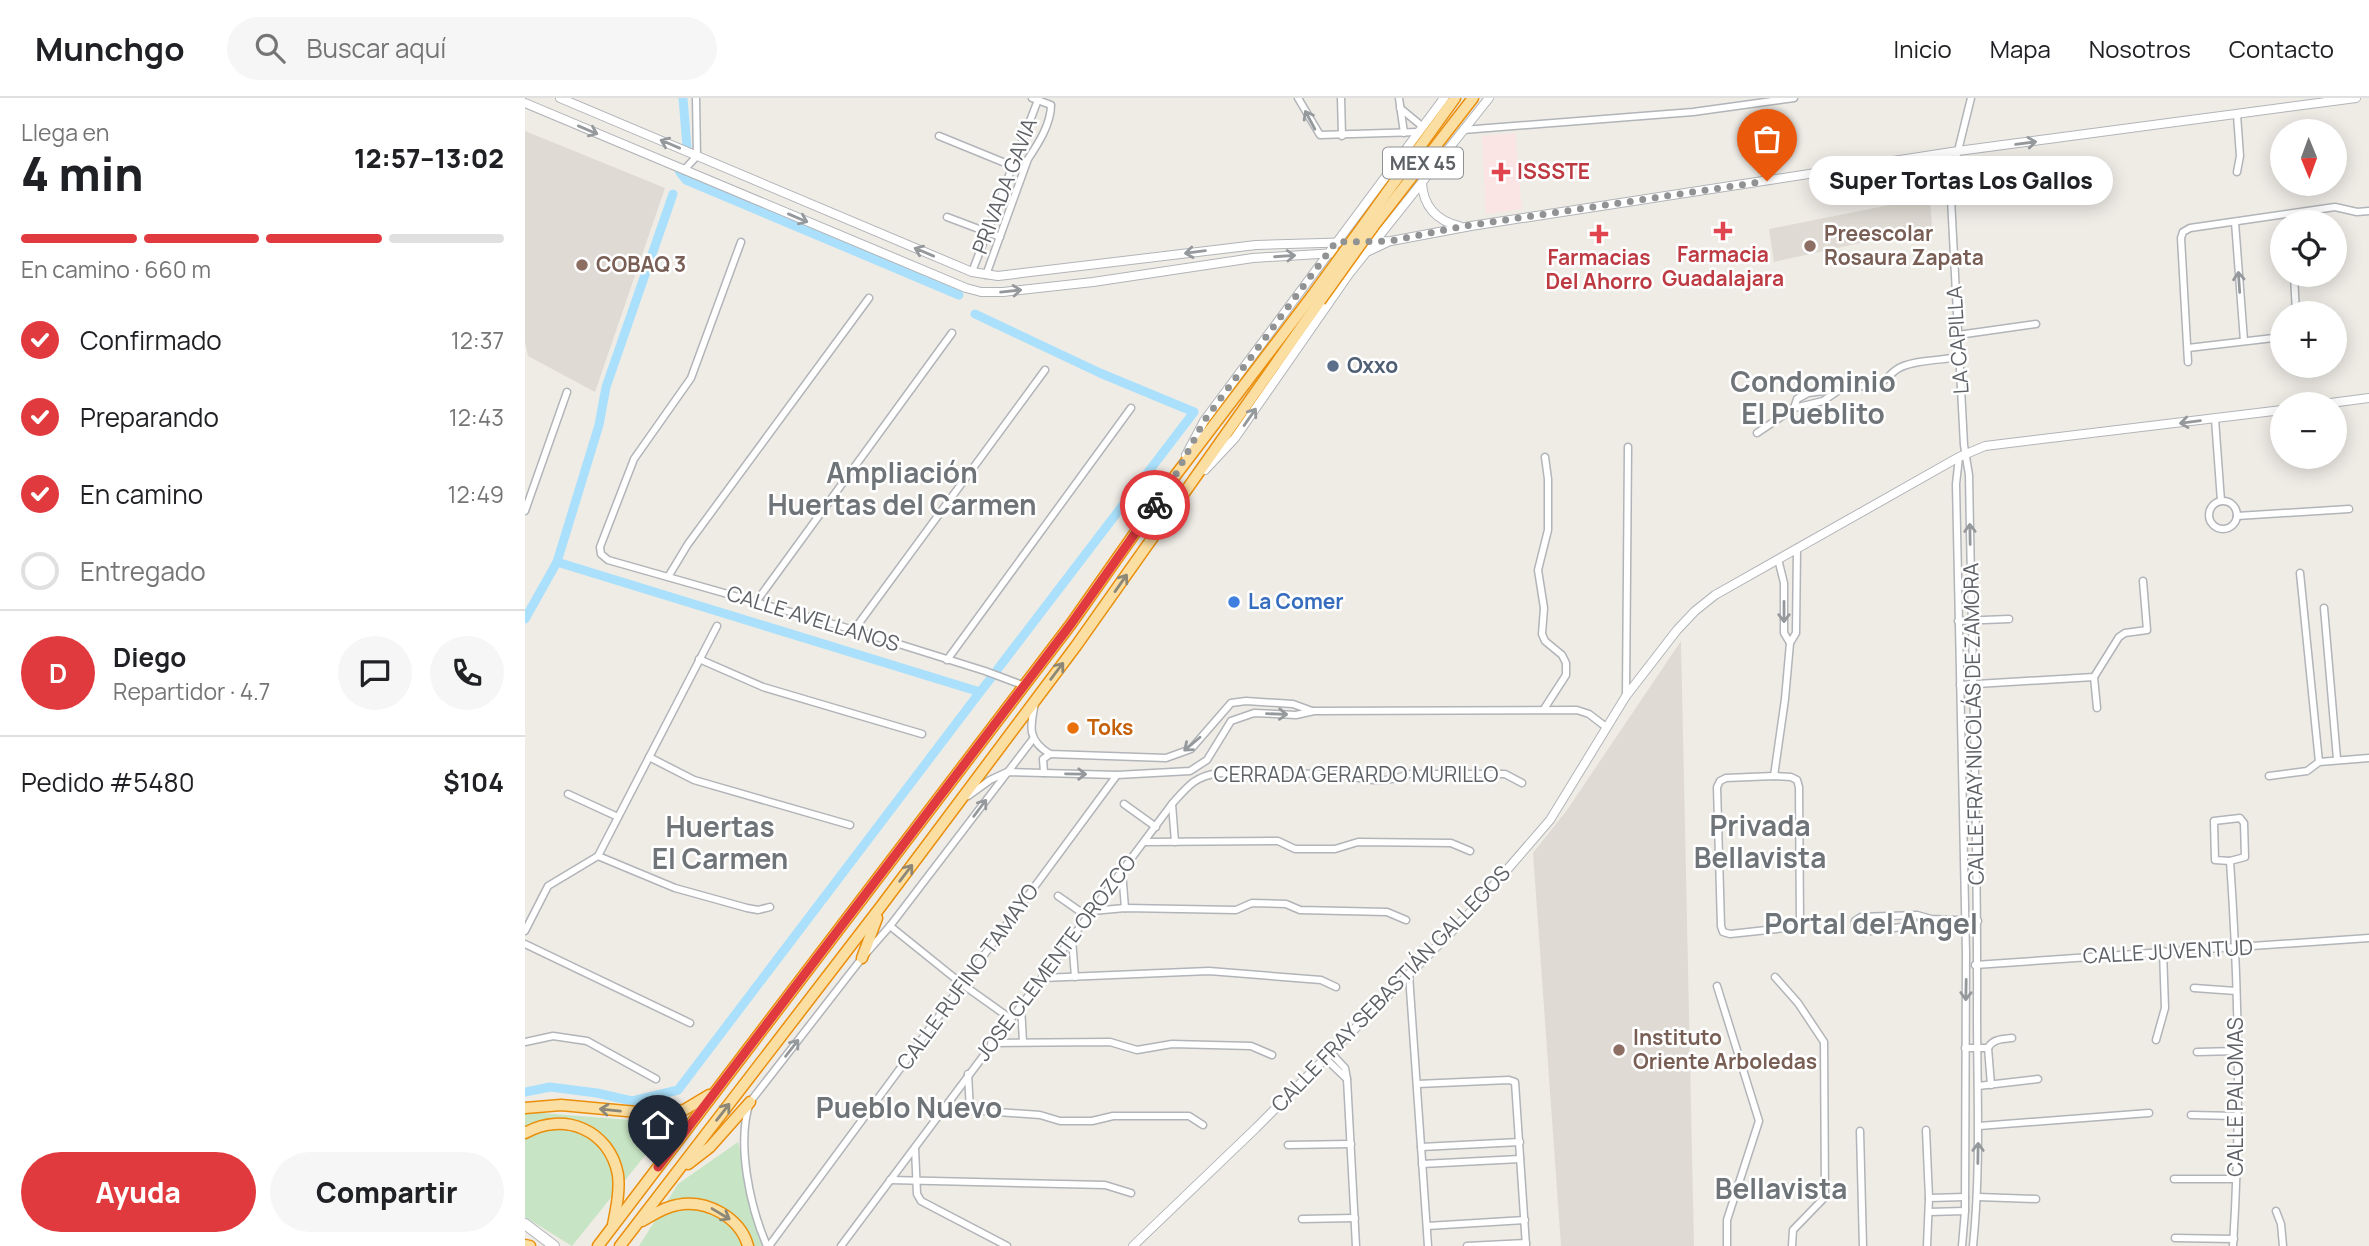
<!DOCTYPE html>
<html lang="es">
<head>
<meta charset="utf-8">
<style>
	body { margin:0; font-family:Manrope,sans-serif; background:#f6f6f6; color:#202124; height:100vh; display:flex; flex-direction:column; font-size:26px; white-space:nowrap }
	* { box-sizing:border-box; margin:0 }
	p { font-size:23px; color:#757577 }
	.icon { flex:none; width:38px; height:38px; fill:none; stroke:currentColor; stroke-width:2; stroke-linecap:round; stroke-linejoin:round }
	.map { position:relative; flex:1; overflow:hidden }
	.sheet { display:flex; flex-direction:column; background:#fff; width:525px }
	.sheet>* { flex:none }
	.needle { width:46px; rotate:179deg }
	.controls { position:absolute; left:1745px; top:21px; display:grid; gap:14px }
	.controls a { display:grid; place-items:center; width:77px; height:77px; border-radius:50%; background:#fff; box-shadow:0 4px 18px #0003; font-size:35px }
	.pin { position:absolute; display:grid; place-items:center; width:60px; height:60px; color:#fff; margin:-72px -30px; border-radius:50% 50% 50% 0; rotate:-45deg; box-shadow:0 0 7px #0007 }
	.pin .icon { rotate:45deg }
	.courier { position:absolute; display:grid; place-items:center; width:70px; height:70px; margin:-35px; border:5px solid #e13a3e; border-radius:50%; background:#fff; color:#222; box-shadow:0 2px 9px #0007 }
	.bubble { position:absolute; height:49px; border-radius:24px; background:#fff; box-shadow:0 4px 18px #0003; font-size:23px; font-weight:800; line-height:49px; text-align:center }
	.head em { font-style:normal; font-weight:800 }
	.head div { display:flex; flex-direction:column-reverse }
	.head { display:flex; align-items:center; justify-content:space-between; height:119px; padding:0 21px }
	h1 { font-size:46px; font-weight:800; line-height:52px }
	.bar { display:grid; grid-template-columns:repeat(4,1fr); gap:10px 7px; align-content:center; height:84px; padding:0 21px }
	.bar i { height:9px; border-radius:5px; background:#e0e0e0 }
	.bar .current { background:#e13a3e }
	.bar p { grid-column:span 4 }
	.line { display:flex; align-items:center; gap:18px; padding:0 21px; border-top:2px solid #e0e0e0 }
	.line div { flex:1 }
	.round { display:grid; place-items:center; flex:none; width:74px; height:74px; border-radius:37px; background:#f6f6f6 }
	ol { padding:0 21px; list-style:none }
	li { display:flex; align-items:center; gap:21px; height:77px }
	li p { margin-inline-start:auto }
	li .icon { padding:7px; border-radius:50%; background:#e13a3e; color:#fff; stroke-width:4 }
	li:last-child { color:#757577 }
	li i { width:38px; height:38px; border:4px solid #e0e0e0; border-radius:50% }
	.primary-button { display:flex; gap:14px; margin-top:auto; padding:14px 21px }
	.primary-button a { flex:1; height:80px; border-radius:42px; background:#e13a3e; color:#fff; font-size:28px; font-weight:800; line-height:80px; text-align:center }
	.primary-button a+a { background:#f6f6f6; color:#202124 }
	header { display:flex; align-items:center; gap:42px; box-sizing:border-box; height:98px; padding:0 35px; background:#fff; border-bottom:2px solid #e0e0e0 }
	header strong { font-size:33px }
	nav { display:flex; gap:38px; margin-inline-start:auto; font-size:24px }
	.search { width:490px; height:63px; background:#f6f6f6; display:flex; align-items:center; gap:18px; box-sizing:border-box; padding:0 24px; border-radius:38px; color:#757577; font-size:26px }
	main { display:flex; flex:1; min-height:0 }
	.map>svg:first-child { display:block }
</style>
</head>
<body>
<header>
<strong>Munchgo</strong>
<div class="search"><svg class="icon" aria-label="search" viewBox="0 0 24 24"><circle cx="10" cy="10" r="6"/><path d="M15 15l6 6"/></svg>Buscar aquí</div>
<nav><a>Inicio</a><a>Mapa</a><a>Nosotros</a><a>Contacto</a></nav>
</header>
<main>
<section class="sheet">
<div class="head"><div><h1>4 min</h1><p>Llega en</p></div><em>12:57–13:02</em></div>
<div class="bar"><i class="current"></i><i class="current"></i><i class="current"></i><i></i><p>En camino · 660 m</p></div>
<ol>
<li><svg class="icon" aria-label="check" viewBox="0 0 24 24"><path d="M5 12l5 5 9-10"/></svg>Confirmado<p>12:37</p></li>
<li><svg class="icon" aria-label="check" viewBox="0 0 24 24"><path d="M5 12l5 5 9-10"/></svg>Preparando<p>12:43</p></li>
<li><svg class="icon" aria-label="check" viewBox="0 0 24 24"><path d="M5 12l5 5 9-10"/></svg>En camino<p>12:49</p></li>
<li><i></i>Entregado</li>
</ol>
<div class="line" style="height:126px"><b class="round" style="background:#e13a3e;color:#fff">D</b><div><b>Diego</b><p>Repartidor · 4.7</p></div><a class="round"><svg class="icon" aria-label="chat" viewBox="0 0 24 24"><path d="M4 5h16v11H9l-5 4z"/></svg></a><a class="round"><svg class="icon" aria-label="phone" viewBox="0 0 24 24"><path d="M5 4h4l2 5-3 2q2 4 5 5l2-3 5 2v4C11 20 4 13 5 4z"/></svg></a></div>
<div class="line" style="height:91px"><div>Pedido #5480</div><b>$104</b></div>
<div class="primary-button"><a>Ayuda</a><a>Compartir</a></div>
</section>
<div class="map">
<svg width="1844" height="1148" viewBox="0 0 1844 1148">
	<rect width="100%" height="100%" fill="#efece6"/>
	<g fill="#dfdbd4">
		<polygon points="0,33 140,90 70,294 3,258 0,244"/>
		<polygon points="1405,99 1407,129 1249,164 1244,131"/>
		<polygon points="1156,543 1169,1148 1036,1148 1008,755 1042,712"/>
	</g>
	<polygon fill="#fae4e4" points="990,35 997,111 961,116 957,38"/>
	<g fill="#c7e5c4">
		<polygon points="5,1014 130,1024 147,1024 47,1148 0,1119 0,1015"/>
		<polygon points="213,1044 237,1148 114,1148 153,1086"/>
	</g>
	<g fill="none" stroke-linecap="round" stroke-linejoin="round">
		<g stroke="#aae0fb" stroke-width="9">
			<polyline points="158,0 162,49"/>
			<polyline points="154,73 161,82 434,197"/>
			<polyline points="450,216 575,275 669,314 472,572"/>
			<polyline points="0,521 32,464 74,327 81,289 148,96"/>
			<polyline points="455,594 466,580"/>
			<polyline points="0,994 25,989 72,995 107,1003 153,992 455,594 32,464"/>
		</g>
		<defs>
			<g id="minor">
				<polyline points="773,0 795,37 894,34"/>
				<polyline points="816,0 817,38"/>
				<polyline points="874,0 879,35"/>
				<path d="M1446,0L1430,65L1426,101L1439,347L1444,377C1447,556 1453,735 1452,914C1452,992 1456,1070 1448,1148"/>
				<polyline points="875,10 898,29"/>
				<polyline points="1712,17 1715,58 1712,74"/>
				<polyline points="938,32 1168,14 1269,0"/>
				<polyline points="414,38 490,69"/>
				<polyline points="159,72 172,58 171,0"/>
				<polyline points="422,119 475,139"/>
				<polyline points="1710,124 1719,243"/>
				<polyline points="216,144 166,280 109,361 75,449 76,456 83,462 329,532 460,573 500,588"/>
				<polyline points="447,174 513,2"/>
				<path d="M461,177L503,61C513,46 526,26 526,7L507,0"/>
				<polyline points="1769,177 1771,215"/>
				<polyline points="1433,237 1511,226"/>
				<polyline points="1663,250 1757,239"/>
				<polyline points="1663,264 1656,140 1658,134 1665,130 1810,109 1832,114 1844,113"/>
				<polyline points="1774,268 1774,269"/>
				<path d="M1269,310L1272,301L1283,295L1353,286C1362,282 1364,277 1371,272C1384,262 1419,262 1435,259"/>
				<polyline points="1690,321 1696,403"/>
				<polyline points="1232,335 1269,310 1298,303 1314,292"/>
				<polyline points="1434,359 1431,386 1441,855 1440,1113 1437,1148"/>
				<circle cx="1698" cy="417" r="14"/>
				<polyline points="0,413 42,294"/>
				<polyline points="1712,418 1824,411"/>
				<polyline points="1253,461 1259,485 1259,535 1265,545"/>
				<polyline points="1775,475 1794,664"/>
				<polyline points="143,479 163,446 344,200"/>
				<polyline points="231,504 427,235"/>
				<polyline points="1799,510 1812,661"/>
				<polyline points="1433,523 1484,521"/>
				<polyline points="329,532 520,272"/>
				<polyline points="174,561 238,589 397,636"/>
				<polyline points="422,562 606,310"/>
				<polyline points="1569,579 1572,610"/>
				<polyline points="1435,587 1569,579 1594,539 1600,535 1622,532 1618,483"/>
				<polyline points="1101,598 1103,349"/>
				<path d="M510,605C505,629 502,642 525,656L641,660L666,651L706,605L721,603L768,606L787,613"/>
				<polyline points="1019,611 1041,577 1041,565 1037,557 1020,543 1017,536 1019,510 1013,472 1023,432 1023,381 1020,359"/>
				<polyline points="124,659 169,682 325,727"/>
				<polyline points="519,675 518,661 525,656"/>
				<polygon points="1249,678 1266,679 1272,682 1274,689 1275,827 1270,829 1205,836 1198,834 1196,828 1192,689 1195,683 1201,680"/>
				<polyline points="1249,678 1260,601 1265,545 1271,535 1272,450"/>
				<polyline points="1744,678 1782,673 1794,664 1844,660"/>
				<polyline points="43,696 93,719"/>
				<polyline points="443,698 465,682 482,674 592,677 665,673 682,662 706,623 729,615 771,617 789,613 1052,612 1064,616 1081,629"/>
				<polyline points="599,706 631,729"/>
				<polyline points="647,706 650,744"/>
				<polygon points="1715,720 1719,725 1720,759 1705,763 1690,762 1689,723"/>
				<polyline points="619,744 753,743 770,751 810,751 833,744 926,745 945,753"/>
				<polyline points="73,758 150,790 222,810 233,812 245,809"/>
				<path d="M1705,763C1714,891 1716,1020 1708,1148"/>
				<polyline points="597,773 600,810"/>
				<polyline points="533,798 563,819"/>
				<polyline points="567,813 600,810 711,812 727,805 761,806 775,812 862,814 881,822"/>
				<polyline points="1406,821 1392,827 1338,834 1332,832 1330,828 1330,823 1336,819 1392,817 1406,821 1453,823"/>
				<polyline points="365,828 437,886 486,921"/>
				<polyline points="0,833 23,788 73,758 192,528"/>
				<polyline points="547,841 550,879"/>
				<polyline points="0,846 165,925"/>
				<polyline points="1450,867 1844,840"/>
				<polyline points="884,877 903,1148"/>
				<polyline points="1250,879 1273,905 1299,944 1300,1099 1268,1132 1267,1148"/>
				<polyline points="517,880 684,873 796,882 811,889"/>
				<polyline points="1192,888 1234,1023 1202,1122 1202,1148"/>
				<polyline points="1669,890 1711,893"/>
				<polyline points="496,908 498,944"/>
				<polyline points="1631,942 1640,910 1638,853"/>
				<polyline points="0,944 28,938 62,943 131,981"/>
				<polyline points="466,945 585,944 612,952 647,946 726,948 747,957"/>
				<polyline points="1440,950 1463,950 1466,987"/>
				<path d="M1463,950C1468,941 1477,941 1487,940"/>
				<polyline points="805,954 820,970 822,981 831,1148"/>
				<polyline points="1672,954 1712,953"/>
				<polyline points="800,960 822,981"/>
				<polyline points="443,976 445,1012"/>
				<polyline points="892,986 984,982 990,984 1001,1148"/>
				<polyline points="1453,988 1513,981"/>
				<polyline points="416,1014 445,1012 515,1017 535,1023 567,1023 588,1018 664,1018 678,1027"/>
				<polyline points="1666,1017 1711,1018"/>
				<polyline points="1454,1028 1624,1015"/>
				<polyline points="1401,1032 1404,1100 1402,1148"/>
				<polyline points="1335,1033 1338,1148"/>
				<polyline points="763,1047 826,1046"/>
				<polyline points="896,1049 995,1044"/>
				<polyline points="390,1050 392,1096 396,1103 482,1148"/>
				<polyline points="897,1066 995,1061"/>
				<polyline points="1649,1081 1710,1081"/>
				<polyline points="365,1082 580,1087 606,1095"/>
				<polyline points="1453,1099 1511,1101"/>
				<polyline points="1404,1100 1440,1099"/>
				<polyline points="1751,1113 1756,1126 1758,1148"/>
				<polyline points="1404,1114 1440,1113"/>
				<polyline points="777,1121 830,1120"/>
				<polyline points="902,1128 1000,1122"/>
				<polyline points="1650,1140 1709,1141"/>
				<path d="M242,1148C225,1109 211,1045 225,1004L337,860L365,828L508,641"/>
				<polyline points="244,1148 592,677"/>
				<path d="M316,1148L647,706C663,688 669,679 693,675L820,676C840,683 863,685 883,676H980L997,685"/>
				<polyline points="942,1148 1001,1145"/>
			</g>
			<g id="tertiary">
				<polyline points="35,0 447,174 473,178 731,147 866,143 946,128 1433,53 1831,0"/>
				<polyline points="0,5 441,190 456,194 478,194 568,184 728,160 844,153 863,144"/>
				<path d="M897,85C898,108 912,123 934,128"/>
				<polyline points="1798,306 1844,300"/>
				<polyline points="661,357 679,323 919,0"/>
				<polyline points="680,372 710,340 824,176 964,0"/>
				<polyline points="608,1148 731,1030 942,818 1025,722 1101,598 1152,532 1170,513 1190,497 1434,359 1460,348 1757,312"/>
			</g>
			<polyline id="secondary" points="0,1126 29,1148"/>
			<g id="trunk">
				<polyline points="840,125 930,0"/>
				<polyline points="848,129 948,0"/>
				<polyline points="337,860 352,820"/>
				<polyline points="0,1010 36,1007 134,1016 159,1012 184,997"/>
				<path d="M0,1035C39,1013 85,1032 93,1077C95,1094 91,1111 88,1127"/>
				<polyline points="163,1066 185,1049 225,1004"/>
				<path d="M117,1123C128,1117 139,1109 152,1107C181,1101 215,1119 223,1148"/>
				<polyline points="0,1147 5,1148"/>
				<polyline points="73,1148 546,526 650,378 787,198"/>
				<polyline points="95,1148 357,807 551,548 795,203"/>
			</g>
		</defs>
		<use href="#minor" stroke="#b1b4b8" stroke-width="9"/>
		<use href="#tertiary" stroke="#b1b4b8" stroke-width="10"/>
		<use href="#secondary" stroke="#b2b6ba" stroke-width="12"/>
		<use href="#trunk" stroke="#ea8e0b" stroke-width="13"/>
		<use href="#minor" stroke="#fff" stroke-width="6"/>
		<use href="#tertiary" stroke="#fff" stroke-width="8"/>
		<use href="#secondary" stroke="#fff" stroke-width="10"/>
		<use href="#trunk" stroke="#fadea2" stroke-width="10"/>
		<defs>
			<g id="trunk-bridge">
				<polyline points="787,198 840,125"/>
				<polyline points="795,203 848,129"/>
			</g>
		</defs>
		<use href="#trunk-bridge" stroke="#ea8e0b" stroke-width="13" stroke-linecap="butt"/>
		<use href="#trunk-bridge" stroke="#fadea2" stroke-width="10"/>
	</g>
	<defs><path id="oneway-shaft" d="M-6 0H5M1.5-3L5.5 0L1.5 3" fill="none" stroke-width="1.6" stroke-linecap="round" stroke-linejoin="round" transform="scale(1.75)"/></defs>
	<g stroke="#96999c">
		<use href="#oneway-shaft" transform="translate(785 22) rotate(-118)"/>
		<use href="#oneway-shaft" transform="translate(63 32) rotate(23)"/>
		<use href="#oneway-shaft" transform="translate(1501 45) rotate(-7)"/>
		<use href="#oneway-shaft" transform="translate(145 46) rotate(-157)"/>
		<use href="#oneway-shaft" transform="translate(273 120) rotate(23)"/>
		<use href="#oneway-shaft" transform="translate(399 154) rotate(-157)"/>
		<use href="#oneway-shaft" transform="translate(670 154) rotate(173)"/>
		<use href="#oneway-shaft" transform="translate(760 158) rotate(-4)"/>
		<use href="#oneway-shaft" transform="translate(1714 184) rotate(-94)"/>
		<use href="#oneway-shaft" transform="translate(486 193) rotate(-6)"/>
		<use href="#oneway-shaft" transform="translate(725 319) rotate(-55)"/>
		<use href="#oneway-shaft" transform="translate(1665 324) rotate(173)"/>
		<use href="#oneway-shaft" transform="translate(1445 436) rotate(-91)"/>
		<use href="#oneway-shaft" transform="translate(1259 514) rotate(90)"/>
		<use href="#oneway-shaft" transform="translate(752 616) rotate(2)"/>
		<use href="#oneway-shaft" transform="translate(667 646) rotate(140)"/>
		<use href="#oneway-shaft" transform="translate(551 676) rotate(1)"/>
		<use href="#oneway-shaft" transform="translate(455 710) rotate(-53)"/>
		<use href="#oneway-shaft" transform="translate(1441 892) rotate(91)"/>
		<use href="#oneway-shaft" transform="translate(267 950) rotate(-52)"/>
		<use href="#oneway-shaft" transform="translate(1453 1055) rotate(-89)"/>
	</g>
	<g stroke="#8d8778">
		<use href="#oneway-shaft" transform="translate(596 485) rotate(-55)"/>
		<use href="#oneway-shaft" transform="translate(532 573) rotate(-53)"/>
		<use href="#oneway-shaft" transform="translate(381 775) rotate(-53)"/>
		<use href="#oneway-shaft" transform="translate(85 1012) rotate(-174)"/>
		<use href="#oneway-shaft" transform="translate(198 1014) rotate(-52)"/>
		<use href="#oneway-shaft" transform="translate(196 1116) rotate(31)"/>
	</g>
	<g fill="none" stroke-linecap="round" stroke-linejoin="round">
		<polyline stroke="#919293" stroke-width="7" stroke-dasharray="0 12.6" points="630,407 650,378 679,323 811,144 866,143 940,128 1242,83"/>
		<polyline stroke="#e13a3e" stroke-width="9" points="133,1069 546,526 630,407"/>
	</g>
	<g fill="#e0444e" stroke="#fff" stroke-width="2.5">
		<path d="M972.5 63.5h7v7h7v7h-7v7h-7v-7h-7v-7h7z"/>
		<path d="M1194.5 122.5h7v7h7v7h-7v7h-7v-7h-7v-7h7z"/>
		<path d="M1070.5 125.5h7v7h7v7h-7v7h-7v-7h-7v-7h7z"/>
	</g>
	<g fill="#8d6e63" stroke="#fff" stroke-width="2.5">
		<circle cx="1285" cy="148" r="7"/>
		<circle cx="57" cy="167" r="7"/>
		<circle cx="1094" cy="952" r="7"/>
	</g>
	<circle fill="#5c6f8a" stroke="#fff" stroke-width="2.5" cx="808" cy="268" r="7"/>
	<circle fill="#3f7fe0" stroke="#fff" stroke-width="2.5" cx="709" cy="504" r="7"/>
	<circle fill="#e8710a" stroke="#fff" stroke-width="2.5" cx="548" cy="630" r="7"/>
	<g text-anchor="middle" stroke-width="5" stroke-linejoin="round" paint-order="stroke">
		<rect fill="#fff" stroke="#8e9194" stroke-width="2" x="858" y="49.5" width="80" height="31" rx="5"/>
		<g font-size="19" font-weight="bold" fill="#5e6266">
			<text x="898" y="72">MEX 45</text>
		</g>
		<g font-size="21" font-weight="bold" fill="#be3a42" stroke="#fff">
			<text x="992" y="81" text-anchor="start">ISSSTE</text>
			<text x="1198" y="164">Farmacia<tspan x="1198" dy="24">Guadalajara</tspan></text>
			<text x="1074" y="167">Farmacias<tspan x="1074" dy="24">Del Ahorro</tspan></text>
		</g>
		<g font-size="21" fill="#5e6266" stroke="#fff">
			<text transform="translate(480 88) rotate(-69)" y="7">PRIVADA GAVIA</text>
			<text transform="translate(1433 242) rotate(-94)" y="7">LA CAPILLA</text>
			<text transform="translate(288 521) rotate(17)" y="7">CALLE AVELLANOS</text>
			<text transform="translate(1449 626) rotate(-91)" y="7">CALLE FRAY NICOLÁS DE ZAMORA</text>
			<text x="831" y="684">CERRADA GERARDO MURILLO</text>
			<text transform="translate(1643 854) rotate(-3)" y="7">CALLE JUVENTUD</text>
			<text transform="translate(531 860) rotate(-53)" y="7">JOSE CLEMENTE OROZCO</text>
			<text transform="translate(443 879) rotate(-54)" y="7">CALLE RUFINO TAMAYO</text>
			<text transform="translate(866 891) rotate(-46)" y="7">CALLE FRAY SEBASTIÁN GALLEGOS</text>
			<text transform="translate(1711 999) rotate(-90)" y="7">CALLE PALOMAS</text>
		</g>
		<g font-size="21" font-weight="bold" fill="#785e54" stroke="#fff" text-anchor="start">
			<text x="1299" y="143">Preescolar<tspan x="1299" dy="24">Rosaura Zapata</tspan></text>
			<text x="71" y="174">COBAQ 3</text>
			<text x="1108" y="947">Instituto<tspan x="1108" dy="24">Oriente Arboledas</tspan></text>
		</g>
		<g font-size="21" font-weight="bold" fill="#4e5e75" stroke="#fff" text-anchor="start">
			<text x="822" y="275">Oxxo</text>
		</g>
		<g font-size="21" font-weight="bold" fill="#366cbe" stroke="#fff" text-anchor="start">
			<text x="723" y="511">La Comer</text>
		</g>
		<g font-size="21" font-weight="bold" fill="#c56008" stroke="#fff" text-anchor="start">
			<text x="562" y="637">Toks</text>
		</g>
		<g font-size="28" font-weight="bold" fill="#6f7478" stroke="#fff">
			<text x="1288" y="294">Condominio<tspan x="1288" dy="32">El Pueblito</tspan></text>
			<text x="377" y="385">Ampliación<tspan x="377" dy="32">Huertas del Carmen</tspan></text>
			<text x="1235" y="738">Privada<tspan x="1235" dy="32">Bellavista</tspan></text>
			<text x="195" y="739">Huertas<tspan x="195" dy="32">El Carmen</tspan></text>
			<text x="1346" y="836">Portal del Angel</text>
			<text x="384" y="1020">Pueblo Nuevo</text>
			<text x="1256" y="1101">Bellavista</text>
		</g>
	</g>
</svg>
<div class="controls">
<a><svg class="needle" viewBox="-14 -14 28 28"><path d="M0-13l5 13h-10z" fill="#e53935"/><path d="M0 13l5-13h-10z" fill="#757577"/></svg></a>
<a><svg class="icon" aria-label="locate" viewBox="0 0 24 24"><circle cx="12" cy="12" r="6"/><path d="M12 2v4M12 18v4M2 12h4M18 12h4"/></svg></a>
<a>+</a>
<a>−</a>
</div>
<div class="pin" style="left:1242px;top:83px;background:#ea580c"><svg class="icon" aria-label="bag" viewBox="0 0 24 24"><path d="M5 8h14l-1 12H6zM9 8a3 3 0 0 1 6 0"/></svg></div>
<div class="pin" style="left:133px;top:1069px;background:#1f2937"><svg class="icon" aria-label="home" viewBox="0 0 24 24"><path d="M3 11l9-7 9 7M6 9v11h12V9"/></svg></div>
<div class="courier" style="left:630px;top:407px"><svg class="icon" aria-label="bike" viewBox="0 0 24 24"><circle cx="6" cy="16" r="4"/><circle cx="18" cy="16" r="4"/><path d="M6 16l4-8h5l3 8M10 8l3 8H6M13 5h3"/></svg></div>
<div class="bubble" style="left:1284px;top:58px;width:304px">Super Tortas Los Gallos</div>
</div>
</main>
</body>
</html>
